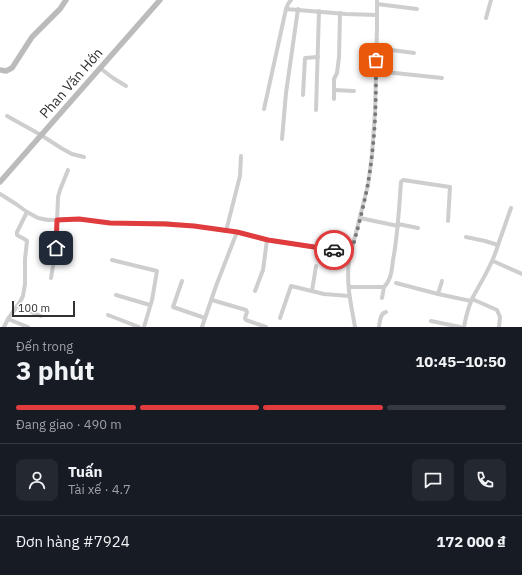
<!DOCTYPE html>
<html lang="vi">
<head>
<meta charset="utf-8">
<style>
	body { margin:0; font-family:"IBM Plex Sans",sans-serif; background:#242831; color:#f1f3f6; height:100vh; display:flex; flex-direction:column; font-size:15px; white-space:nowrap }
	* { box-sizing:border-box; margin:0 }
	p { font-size:13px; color:#9ea1a6 }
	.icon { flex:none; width:22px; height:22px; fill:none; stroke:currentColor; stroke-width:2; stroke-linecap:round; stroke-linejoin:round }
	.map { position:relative; height:327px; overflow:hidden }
	.sheet { display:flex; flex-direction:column; background:#171b24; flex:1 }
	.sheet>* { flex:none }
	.scale { position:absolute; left:12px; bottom:10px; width:63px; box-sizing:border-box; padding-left:4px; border:2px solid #313131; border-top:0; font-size:11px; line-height:14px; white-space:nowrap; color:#313131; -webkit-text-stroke:3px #fff; paint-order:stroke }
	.pin { position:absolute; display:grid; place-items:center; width:34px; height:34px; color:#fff; margin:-17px; border-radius:8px; box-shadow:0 2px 6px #0006 }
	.courier { position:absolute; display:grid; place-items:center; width:40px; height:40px; margin:-20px; border:3px solid #e03b3d; border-radius:50%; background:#fff; color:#222; box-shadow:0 1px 5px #0007 }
	.headline em { font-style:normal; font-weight:800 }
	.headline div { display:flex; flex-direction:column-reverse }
	.headline { display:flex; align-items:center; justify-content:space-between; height:68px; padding:0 16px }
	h1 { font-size:26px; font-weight:800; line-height:30px }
	.bar { display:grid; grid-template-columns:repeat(4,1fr); gap:6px 4px; align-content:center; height:48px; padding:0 16px }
	.bar i { height:5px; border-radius:3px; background:#363941 }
	.bar .current { background:#e03b3d }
	.bar p { grid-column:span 4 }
	.line { display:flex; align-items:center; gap:10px; padding:0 16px; border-top:1px solid #363941 }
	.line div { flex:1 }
	.round { display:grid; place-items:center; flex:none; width:42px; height:42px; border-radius:8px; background:#242831 }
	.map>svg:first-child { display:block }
</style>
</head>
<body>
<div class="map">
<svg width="522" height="327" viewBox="0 0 522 327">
	<rect width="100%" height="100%" fill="#fff"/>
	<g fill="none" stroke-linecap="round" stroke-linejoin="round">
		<g stroke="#cecece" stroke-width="4">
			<polyline points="377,4 417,9"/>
			<polyline points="286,9 346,14 377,15"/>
			<polyline points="486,18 491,0"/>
			<polyline points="377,48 414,53"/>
			<polyline points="100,68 113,78 126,86"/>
			<polyline points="376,71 442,78"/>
			<polyline points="334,90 354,91"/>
			<polyline points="303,95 305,58 318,57"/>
			<polyline points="334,99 334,79 337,73 339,57 340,13"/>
			<polyline points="264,109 286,9 288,4 291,0"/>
			<polyline points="316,110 319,11"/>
			<polyline points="7,116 41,135 61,148 72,154 84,157"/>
			<polyline points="282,139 286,93 298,9"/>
			<polyline points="0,194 16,204 27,212 38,218 48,220 79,219 110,223 165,223 193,226 237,232 267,240 351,253"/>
			<polyline points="360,218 398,226"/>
			<polyline points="398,224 418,228"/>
			<polyline points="226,231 240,176 241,156"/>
			<polyline points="498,245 511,208"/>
			<polyline points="112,260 157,271 152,300 144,327"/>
			<polyline points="493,261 522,274"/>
			<polyline points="51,278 56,248 58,197 60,190 68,170"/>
			<polyline points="182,281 173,307 205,318"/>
			<polyline points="396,283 438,294 471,301"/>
			<path d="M349,287H384C391,280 392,270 393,260C398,234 399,208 401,182L403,180L450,187L448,221"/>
			<polyline points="255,291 263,270 267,240"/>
			<polyline points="312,291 316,266"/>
			<polyline points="438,294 442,281"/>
			<polyline points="116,295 150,305"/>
			<polyline points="382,298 384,287"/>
			<polyline points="472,299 497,310 500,317 499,327"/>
			<polyline points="212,300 246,310 247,312 245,318 246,320 266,327"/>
			<polyline points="17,306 41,316"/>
			<polyline points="108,315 139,327"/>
			<polyline points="280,318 291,286 324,294 349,296"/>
			<polyline points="8,319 28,327"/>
			<polyline points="431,321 460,327"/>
			<polyline points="4,327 8,319 20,302 23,296 25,284 25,259 27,241 26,240 17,235 17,232 27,212"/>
			<polyline points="202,327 216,286 237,232"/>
			<path d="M355,327C351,304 346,284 349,260L368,185L372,155L375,112L377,26V0"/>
			<path d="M379,327C380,321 380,313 386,312"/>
			<path d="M464,327C466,316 468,307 473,297C482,280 493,264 498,245L485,241L466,237"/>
		</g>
		<g stroke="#bbb" stroke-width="5.5">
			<polyline points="0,70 6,71 12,68 32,37 60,9 66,0"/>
			<polyline points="0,182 160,0"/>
		</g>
	</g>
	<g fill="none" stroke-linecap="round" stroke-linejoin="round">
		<path stroke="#797979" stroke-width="4" stroke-dasharray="0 7.2" d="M334,250L351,253C360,221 369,187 372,154C376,123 376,91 376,60"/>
		<polyline stroke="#e03b3d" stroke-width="5" points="56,248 57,220 79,219 110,223 165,224 194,226 237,232 268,240 334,250"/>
	</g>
	<g text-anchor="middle" stroke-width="4" stroke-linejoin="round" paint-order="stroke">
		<g font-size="14" fill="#313131" stroke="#fff">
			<text transform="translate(71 83) rotate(-49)" y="5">Phan Văn Hớn</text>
		</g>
	</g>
</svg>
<div class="scale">100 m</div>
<div class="pin" style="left:376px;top:60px;background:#ea580c"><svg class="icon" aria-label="bag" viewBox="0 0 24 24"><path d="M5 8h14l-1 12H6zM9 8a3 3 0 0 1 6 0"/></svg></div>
<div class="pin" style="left:56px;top:248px;background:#1f2937"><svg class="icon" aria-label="home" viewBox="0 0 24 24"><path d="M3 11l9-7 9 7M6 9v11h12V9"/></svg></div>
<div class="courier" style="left:334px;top:250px"><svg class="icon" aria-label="car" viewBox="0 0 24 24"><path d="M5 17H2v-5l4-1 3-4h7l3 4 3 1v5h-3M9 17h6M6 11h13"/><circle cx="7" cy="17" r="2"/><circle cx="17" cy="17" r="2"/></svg></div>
</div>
<section class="sheet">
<div class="headline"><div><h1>3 phút</h1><p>Đến trong</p></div><em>10:45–10:50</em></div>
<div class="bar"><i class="current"></i><i class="current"></i><i class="current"></i><i></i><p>Đang giao · 490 m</p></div>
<div class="line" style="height:72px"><a class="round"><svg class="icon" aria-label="person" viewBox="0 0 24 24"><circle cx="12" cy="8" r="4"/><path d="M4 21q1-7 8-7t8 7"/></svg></a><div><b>Tuấn</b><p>Tài xế · 4.7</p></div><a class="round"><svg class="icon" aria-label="chat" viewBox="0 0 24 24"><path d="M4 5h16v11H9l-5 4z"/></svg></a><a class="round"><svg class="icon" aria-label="phone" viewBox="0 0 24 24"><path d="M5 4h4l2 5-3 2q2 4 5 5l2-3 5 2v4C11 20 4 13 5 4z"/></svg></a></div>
<div class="line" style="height:52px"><div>Đơn hàng #7924</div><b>172 000 ₫</b></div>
</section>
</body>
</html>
